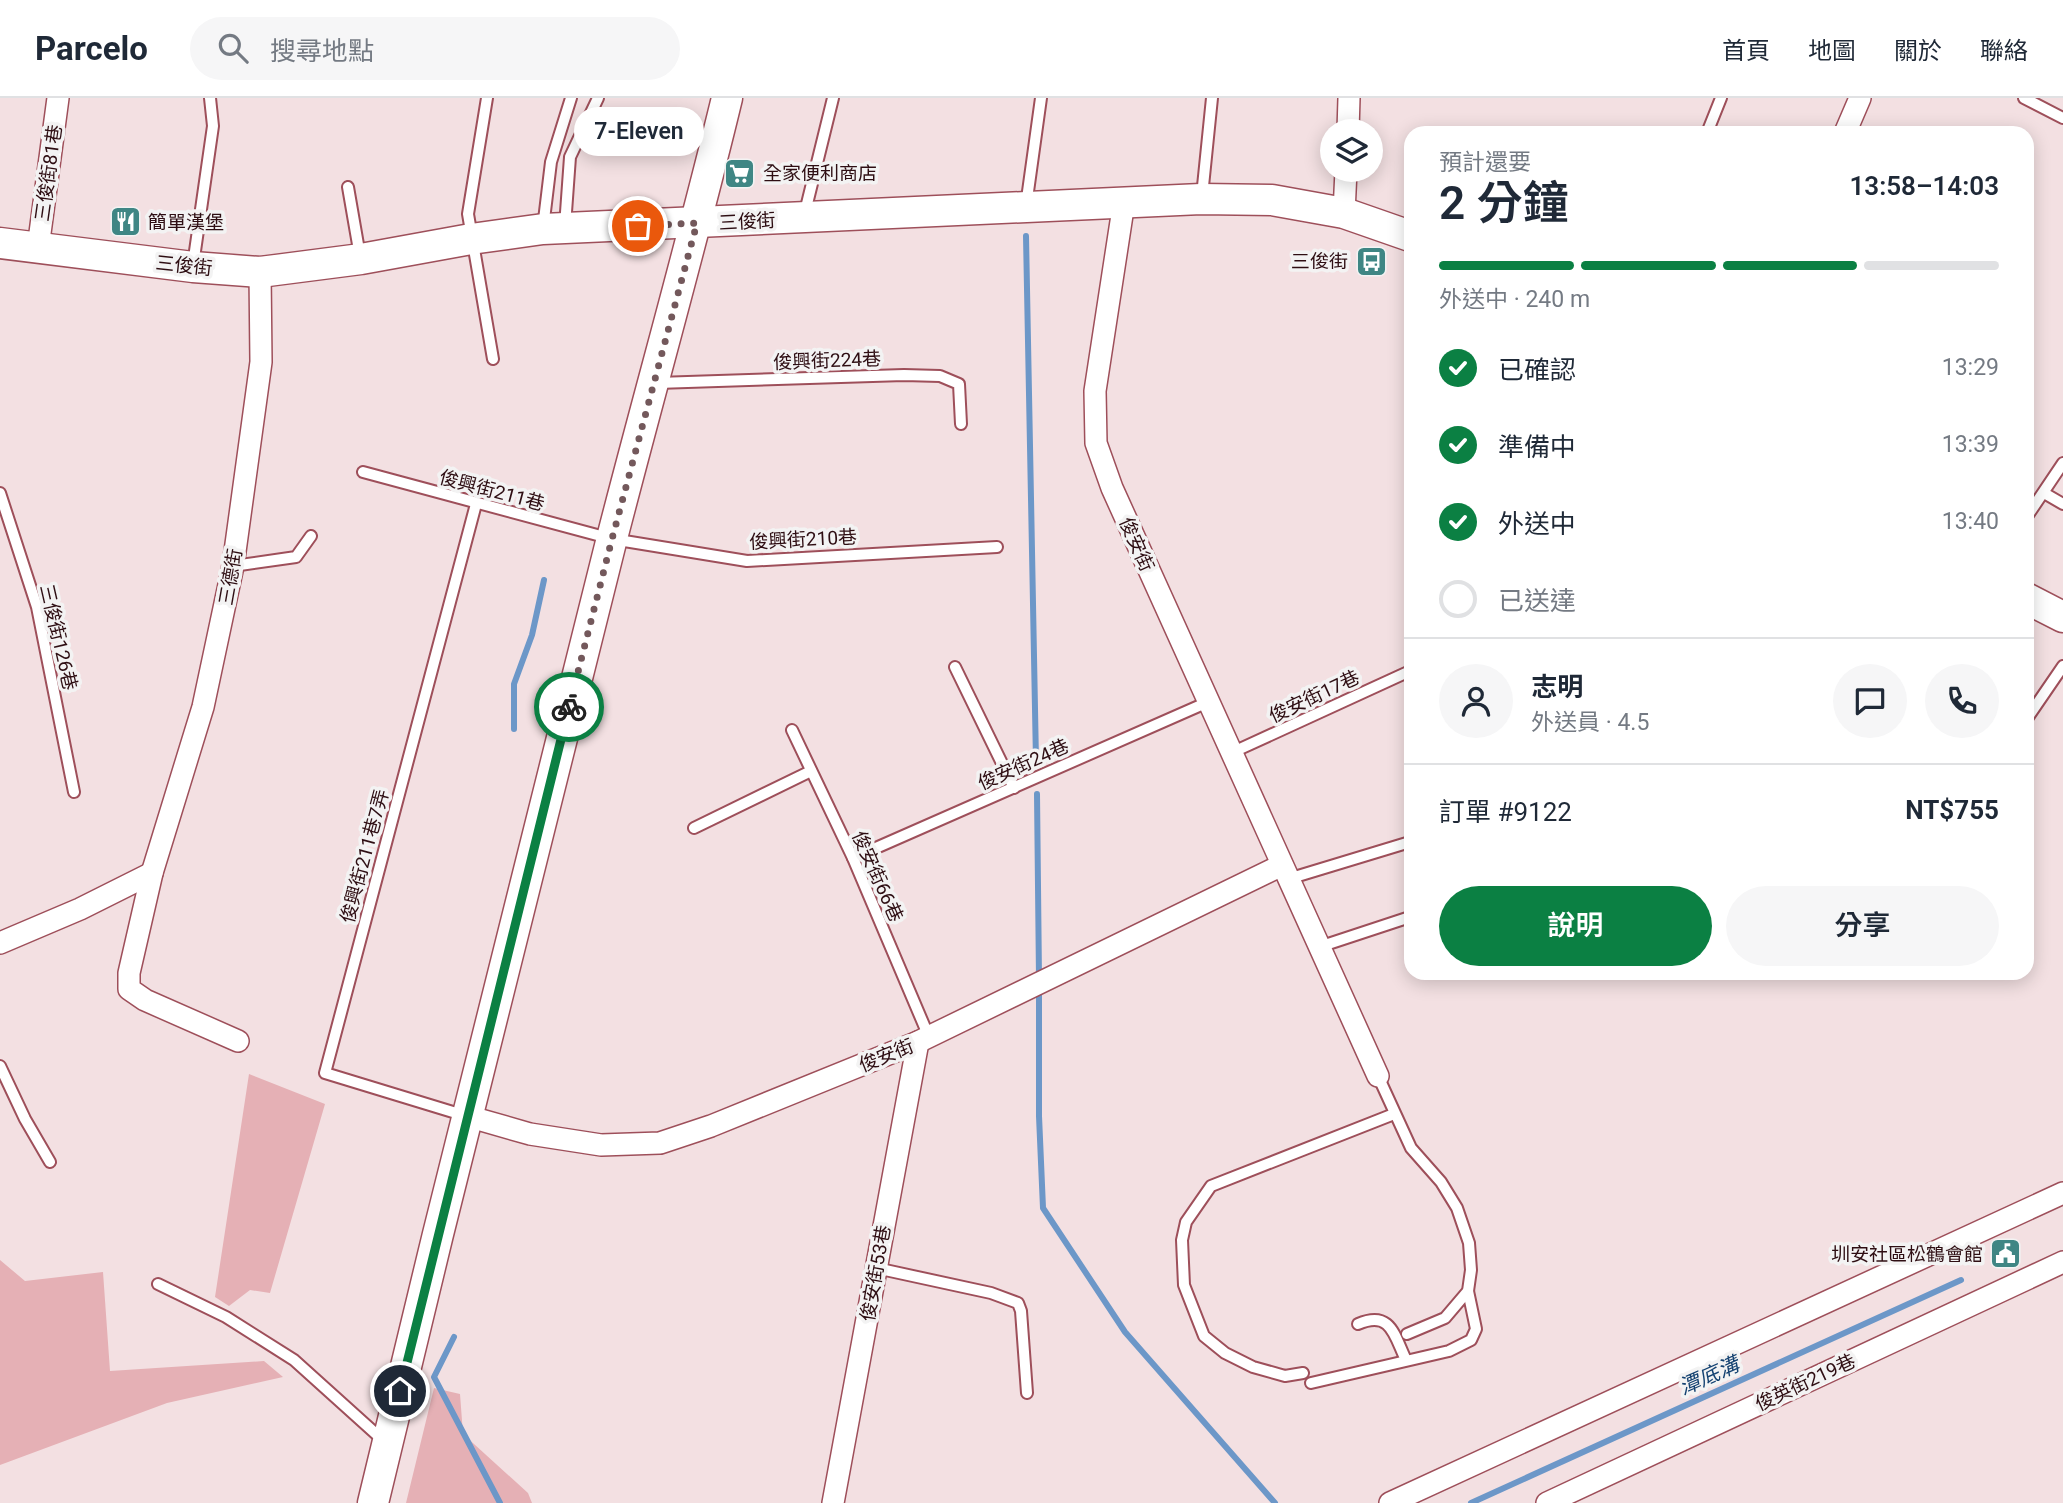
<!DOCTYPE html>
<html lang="zh-TW">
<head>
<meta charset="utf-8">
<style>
	body { margin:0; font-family:Roboto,"Noto Sans TC",sans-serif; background:#f6f6f7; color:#1f2937; height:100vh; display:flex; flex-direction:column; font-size:26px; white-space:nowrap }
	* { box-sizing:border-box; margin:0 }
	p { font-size:23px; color:#747a83 }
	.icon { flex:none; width:38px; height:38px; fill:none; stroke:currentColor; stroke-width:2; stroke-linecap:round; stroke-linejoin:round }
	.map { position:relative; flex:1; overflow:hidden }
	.side { position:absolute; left:1404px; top:28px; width:630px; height:854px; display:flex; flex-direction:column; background:#fff; border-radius:21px; box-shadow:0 4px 18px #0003 }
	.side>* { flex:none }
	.fabs { position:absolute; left:1320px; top:21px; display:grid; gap:14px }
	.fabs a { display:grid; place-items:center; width:63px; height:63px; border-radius:50%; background:#fff; box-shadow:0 4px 18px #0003; font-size:35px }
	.pin { position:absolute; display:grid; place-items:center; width:60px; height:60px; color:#fff; margin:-30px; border:4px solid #fff; border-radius:50%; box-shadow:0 2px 7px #0007 }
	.courier { position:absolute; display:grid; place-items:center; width:70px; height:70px; margin:-35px; border:5px solid #0b8043; border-radius:50%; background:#fff; color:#222; box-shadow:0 2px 9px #0007 }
	.bubble { position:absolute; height:49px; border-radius:24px; background:#fff; box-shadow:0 4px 18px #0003; font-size:23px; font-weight:600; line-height:49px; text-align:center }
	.headline em { font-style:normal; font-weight:600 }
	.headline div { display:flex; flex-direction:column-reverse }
	.headline { display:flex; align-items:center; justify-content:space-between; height:119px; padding:0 35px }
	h1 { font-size:46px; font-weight:600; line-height:52px }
	.bar { display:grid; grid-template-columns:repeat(4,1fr); gap:10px 7px; align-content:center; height:84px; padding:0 35px }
	.bar i { height:9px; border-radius:5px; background:#e0e1e3 }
	.bar .active { background:#0b8043 }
	.bar p { grid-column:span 4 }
	.line { display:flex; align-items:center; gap:18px; padding:0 35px; border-top:2px solid #e0e1e3 }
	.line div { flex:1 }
	.round { display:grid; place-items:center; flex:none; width:74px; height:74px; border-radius:37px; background:#f6f6f7 }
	ol { padding:0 35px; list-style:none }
	li { display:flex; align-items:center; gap:21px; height:77px }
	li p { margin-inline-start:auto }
	li .icon { padding:7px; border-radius:50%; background:#0b8043; color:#fff; stroke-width:4 }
	li:last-child { color:#747a83 }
	li i { width:38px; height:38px; border:4px solid #e0e1e3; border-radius:50% }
	.cta { display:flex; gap:14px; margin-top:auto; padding:14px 35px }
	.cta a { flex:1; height:80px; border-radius:42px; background:#0b8043; color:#fff; font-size:28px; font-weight:600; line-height:80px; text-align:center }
	.cta a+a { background:#f6f6f7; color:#1f2937 }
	header { display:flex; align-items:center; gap:42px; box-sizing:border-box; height:98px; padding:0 35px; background:#fff; border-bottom:2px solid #e0e1e3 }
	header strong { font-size:33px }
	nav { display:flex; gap:38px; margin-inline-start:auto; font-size:24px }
	.search { width:490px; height:63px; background:#f6f6f7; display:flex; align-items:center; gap:18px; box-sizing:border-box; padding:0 24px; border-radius:38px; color:#747a83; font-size:26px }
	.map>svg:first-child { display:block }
</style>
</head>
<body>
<header>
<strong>Parcelo</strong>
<div class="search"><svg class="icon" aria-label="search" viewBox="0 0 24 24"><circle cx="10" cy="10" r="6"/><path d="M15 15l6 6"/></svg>搜尋地點</div>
<nav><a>首頁</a><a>地圖</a><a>關於</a><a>聯絡</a></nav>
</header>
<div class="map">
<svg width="2063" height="1405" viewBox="0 0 2063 1405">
	<rect width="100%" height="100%" fill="#f3e0e2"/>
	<g fill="#e5b0b5">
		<polygon points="249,976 325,1006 270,1195 250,1192 229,1208 215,1199"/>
		<polygon points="0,1162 25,1183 103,1174 110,1273 264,1263 283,1279 167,1305 0,1367"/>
		<polygon points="434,1290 460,1296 463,1336 528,1395 532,1405 406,1405"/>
	</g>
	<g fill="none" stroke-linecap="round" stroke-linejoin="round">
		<g stroke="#6c97c8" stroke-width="6">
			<polyline points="1026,138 1036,663"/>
			<polyline points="514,631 514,586 532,537 544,482"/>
			<polyline points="1037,696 1039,880"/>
			<polyline points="1039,891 1039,1018 1043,1110 1125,1234 1275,1405"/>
			<polyline points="454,1239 434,1279 500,1405"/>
			<polyline points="1471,1405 1961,1182"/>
		</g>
		<defs>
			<g id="lane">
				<polyline points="487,0 468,116 493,261"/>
				<polyline points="2024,0 2063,20"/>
				<polyline points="1707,35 1721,0"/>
				<polyline points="348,89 360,158"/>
				<polyline points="1202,98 1212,0"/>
				<polyline points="1026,108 1041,0"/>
				<polyline points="804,118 833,0"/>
				<polyline points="565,128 570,59 598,0"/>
				<polyline points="543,130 551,64 571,0"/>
				<polyline points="193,167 213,28 210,0"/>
				<polyline points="657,285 904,277 940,278 959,286 961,326"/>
				<polyline points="363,374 612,441 747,463 997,449"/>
				<polyline points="0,395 37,509 74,694"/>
				<polyline points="2044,395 2063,406"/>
				<polyline points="2026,420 2063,365"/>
				<polyline points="233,468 296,459 311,438"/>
				<polyline points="955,569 1014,690"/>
				<polyline points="2026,622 2063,568"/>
				<polyline points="792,632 853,760 929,939"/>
				<polyline points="1231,655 1410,573"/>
				<polyline points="694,730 811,673"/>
				<polyline points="853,760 1208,604"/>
				<polyline points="1288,781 1410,744"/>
				<polyline points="1319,849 1410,819"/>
				<polyline points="0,968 25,1021 50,1064"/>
				<polyline points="1378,978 1411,1050 1441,1084 1457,1110 1469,1145 1471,1172 1468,1193 1445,1220 1407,1236"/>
				<polyline points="466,1018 325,975 476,406"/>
				<polyline points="876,1170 991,1195 1018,1205 1021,1213 1027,1295"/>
				<polyline points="158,1186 226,1219 294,1262 385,1344"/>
				<path d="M1358,1226C1391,1212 1394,1237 1406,1262"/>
				<polyline points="1303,1275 1285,1278 1253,1269 1225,1255 1204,1238 1184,1187 1182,1142 1186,1124 1211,1088 1394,1016"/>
				<polyline points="1311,1285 1449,1253 1471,1242 1476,1231 1468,1193"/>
			</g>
			<g id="street">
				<polyline points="1348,33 1349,0"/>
				<polyline points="1845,35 1860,0"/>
				<polyline points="1124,104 1095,293 1096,345 1112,390 1378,978"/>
				<polyline points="1344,115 1346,72"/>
				<polyline points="38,150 58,0"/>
				<polyline points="0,845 80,811 152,775"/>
				<polyline points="238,943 145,902 129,891 129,875 152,775 203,609 233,468 261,264 260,174"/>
				<polyline points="467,1018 530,1036 601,1047 660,1045 711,1028 918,944 1282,767"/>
				<polyline points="833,1405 918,944"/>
				<polyline points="1390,1405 2063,1095"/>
				<polyline points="1547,1405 2063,1164"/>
			</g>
			<g id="secondary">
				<polyline points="0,145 193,169 260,174 361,161 471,141 543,131 1201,101 1272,102 1344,115 1410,138"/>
				<polyline points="2026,500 2063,519"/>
				<path d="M373,1405C450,1084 529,763 611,444C649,296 691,149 727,0"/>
			</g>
		</defs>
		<use href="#lane" stroke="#9e4f5a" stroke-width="14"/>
		<use href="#street" stroke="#9e4f5a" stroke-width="24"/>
		<use href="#secondary" stroke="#9e4f5a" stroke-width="33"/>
		<use href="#lane" stroke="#fff" stroke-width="10"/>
		<use href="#street" stroke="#fff" stroke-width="21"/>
		<use href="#secondary" stroke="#fff" stroke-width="30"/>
	</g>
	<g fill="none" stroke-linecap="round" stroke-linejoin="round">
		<polyline stroke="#73585b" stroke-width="7" stroke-dasharray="0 12.6" points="569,609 612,441 697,125 638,128"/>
		<polyline stroke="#0b8043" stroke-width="9" points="400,1293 569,609"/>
	</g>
	<defs>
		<symbol id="supermarket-square" viewBox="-11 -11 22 22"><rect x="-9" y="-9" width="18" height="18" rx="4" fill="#3f8684" stroke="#f3f3f3"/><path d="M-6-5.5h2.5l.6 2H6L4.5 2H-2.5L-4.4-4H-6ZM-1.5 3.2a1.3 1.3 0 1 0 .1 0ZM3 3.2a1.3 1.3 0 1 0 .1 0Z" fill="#fff"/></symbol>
		<symbol id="restaurant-square" viewBox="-11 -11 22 22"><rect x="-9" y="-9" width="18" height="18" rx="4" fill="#3f8684" stroke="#f3f3f3"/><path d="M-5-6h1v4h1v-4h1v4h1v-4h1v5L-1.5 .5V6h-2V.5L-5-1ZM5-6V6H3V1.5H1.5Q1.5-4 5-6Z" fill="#fff"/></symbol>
		<symbol id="bus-square" viewBox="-11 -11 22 22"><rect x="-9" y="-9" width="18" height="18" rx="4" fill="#3f8684" stroke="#f3f3f3"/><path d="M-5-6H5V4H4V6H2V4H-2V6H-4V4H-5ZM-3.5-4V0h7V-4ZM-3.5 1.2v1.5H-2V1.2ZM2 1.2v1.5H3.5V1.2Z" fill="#fff"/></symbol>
		<symbol id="civic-square" viewBox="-11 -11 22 22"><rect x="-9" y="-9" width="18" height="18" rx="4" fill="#3f8684" stroke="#f3f3f3"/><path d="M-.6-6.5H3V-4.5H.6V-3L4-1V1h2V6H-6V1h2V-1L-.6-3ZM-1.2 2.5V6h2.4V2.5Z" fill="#fff"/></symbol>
	</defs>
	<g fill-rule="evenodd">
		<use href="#supermarket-square" x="722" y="58" width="35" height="35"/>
		<use href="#restaurant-square" x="108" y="106" width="35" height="35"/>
		<use href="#bus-square" x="1354" y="146" width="35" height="35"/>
		<use href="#civic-square" x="1988" y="1138" width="35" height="35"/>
	</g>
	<g text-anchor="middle" stroke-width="7" stroke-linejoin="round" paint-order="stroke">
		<g font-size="19" fill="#2e0e13" stroke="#f3f3f3">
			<text transform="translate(48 75) rotate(-82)" y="7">三俊街81巷</text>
			<text transform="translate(747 123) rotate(-3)" y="7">三俊街</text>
			<text transform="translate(184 167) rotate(6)" y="7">三俊街</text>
			<text transform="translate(827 262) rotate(-2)" y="7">俊興街224巷</text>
			<text transform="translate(492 392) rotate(15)" y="7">俊興街211巷</text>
			<text transform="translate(803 441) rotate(-3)" y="7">俊興街210巷</text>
			<text transform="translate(1137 446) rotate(66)" y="7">俊安街</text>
			<text transform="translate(230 479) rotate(-80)" y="7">三德街</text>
			<text transform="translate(59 539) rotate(77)" y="7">三俊街126巷</text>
			<text transform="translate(1314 598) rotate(-25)" y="7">俊安街17巷</text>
			<text transform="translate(1023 666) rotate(-24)" y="7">俊安街24巷</text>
			<text transform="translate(364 758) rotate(-75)" y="7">俊興街211巷7弄</text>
			<text transform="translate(878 778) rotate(66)" y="7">俊安街66巷</text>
			<text transform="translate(886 957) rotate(-22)" y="7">俊安街</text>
			<text transform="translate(875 1175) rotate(-80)" y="7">俊安街53巷</text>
			<text transform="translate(1805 1284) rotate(-25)" y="7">俊英街219巷</text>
		</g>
		<g font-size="19" fill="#2e0e13" stroke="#f3f3f3" text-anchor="start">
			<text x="763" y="82">全家便利商店</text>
			<text x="148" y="131">簡單漢堡</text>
			<text x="1348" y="170" text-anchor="end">三俊街</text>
			<text x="1983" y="1163" text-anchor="end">圳安社區松鶴會館</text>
		</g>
		<g font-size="21" font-style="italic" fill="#144271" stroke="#f3f3f3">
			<text transform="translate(1709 1278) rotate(-24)" y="7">潭底溝</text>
		</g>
	</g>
</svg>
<div class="fabs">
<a><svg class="icon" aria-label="layers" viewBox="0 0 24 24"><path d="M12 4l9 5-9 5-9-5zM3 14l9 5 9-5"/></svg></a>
</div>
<div class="pin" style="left:638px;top:128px;background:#ea580c"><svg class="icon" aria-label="bag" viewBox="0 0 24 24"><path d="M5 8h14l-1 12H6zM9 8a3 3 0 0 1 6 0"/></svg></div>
<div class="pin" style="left:400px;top:1293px;background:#1f2937"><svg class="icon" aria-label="home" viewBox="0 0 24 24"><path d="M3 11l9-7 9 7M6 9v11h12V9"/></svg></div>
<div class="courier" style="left:569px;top:609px"><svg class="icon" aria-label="bike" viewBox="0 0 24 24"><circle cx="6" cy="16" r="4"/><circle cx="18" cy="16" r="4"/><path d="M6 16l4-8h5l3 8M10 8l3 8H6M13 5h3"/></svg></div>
<div class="bubble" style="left:574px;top:9px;width:130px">7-Eleven</div>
<section class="side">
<div class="headline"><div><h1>2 分鐘</h1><p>預計還要</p></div><em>13:58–14:03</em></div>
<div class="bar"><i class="active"></i><i class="active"></i><i class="active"></i><i></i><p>外送中 · 240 m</p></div>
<ol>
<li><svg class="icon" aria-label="check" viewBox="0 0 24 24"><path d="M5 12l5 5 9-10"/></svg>已確認<p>13:29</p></li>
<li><svg class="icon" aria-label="check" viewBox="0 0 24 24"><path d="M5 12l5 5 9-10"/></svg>準備中<p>13:39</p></li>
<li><svg class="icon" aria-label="check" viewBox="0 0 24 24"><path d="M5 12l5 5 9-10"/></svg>外送中<p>13:40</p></li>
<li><i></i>已送達</li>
</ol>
<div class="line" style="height:126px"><a class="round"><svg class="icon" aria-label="person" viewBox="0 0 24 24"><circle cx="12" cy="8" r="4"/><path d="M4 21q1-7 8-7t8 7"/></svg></a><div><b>志明</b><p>外送員 · 4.5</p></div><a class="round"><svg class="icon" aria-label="chat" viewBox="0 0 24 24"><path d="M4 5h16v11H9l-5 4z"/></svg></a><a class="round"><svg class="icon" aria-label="phone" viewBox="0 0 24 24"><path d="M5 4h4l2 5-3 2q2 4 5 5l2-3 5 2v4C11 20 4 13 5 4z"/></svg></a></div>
<div class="line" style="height:91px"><div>訂單 #9122</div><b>NT$755</b></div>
<div class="cta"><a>說明</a><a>分享</a></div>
</section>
</div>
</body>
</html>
